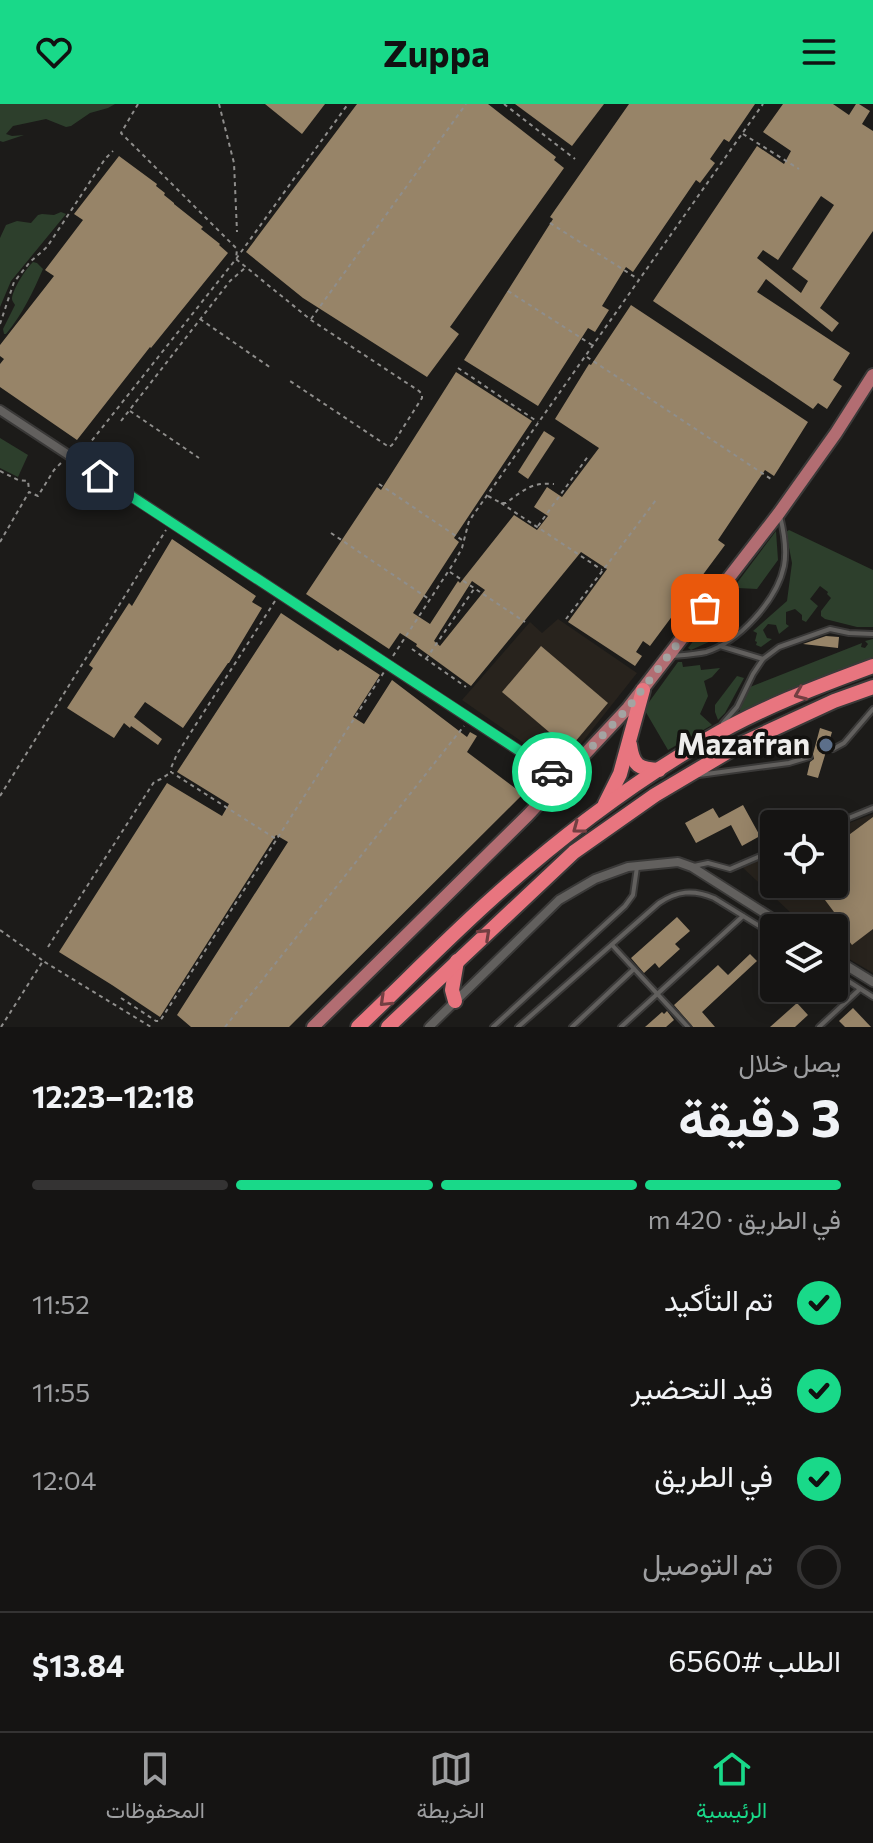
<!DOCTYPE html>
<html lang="ar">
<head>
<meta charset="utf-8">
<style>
	body { margin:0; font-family:Commissioner,Vazirmatn,sans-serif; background:#222121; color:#f1f3f6; direction:rtl; height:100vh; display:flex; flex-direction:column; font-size:30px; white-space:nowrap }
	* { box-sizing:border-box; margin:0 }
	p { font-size:26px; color:#9d9ea0 }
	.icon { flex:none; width:44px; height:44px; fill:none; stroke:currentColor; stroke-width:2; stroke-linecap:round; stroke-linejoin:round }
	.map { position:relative; height:923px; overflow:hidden; direction:ltr }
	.drawer { display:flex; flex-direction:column; background:#151413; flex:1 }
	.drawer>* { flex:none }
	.fabs { position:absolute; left:760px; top:706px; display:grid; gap:16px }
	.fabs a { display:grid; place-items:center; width:88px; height:88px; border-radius:8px; background:#151413; box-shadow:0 4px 20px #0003,0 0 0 2px #343333; font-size:40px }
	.pin { position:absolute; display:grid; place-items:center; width:68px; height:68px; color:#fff; margin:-34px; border-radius:16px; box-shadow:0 4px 12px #0006 }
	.courier { position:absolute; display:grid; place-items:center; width:80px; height:80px; margin:-40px; border:6px solid #19d989; border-radius:50%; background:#fff; color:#222; box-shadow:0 2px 10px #0007 }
	.headline em { font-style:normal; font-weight:700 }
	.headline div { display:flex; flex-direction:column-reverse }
	.headline { display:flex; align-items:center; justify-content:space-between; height:136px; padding:0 32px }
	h1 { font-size:52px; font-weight:700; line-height:60px }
	.bar { display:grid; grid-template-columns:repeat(4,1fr); gap:12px 8px; align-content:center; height:96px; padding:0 32px }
	.bar i { height:10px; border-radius:6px; background:#343333 }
	.bar .on { background:#19d989 }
	.bar p { grid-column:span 4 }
	.line { display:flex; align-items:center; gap:20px; padding:0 32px; border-top:2px solid #343333 }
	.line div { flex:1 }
	ol { padding:0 32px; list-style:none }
	li { display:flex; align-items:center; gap:24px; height:88px }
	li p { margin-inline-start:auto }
	li .icon { padding:8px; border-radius:50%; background:#19d989; color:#111; stroke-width:4 }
	li:last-child { color:#9d9ea0 }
	li i { width:44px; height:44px; border:4px solid #343333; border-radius:50% }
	header { display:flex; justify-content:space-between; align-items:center; height:104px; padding:0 32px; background:#19d989; color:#111; font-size:36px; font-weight:700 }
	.tabs { display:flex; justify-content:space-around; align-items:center; height:112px; border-top:2px solid #343333; background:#151413; font-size:22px; color:#9d9ea0 }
	.tabs a { display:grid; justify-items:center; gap:4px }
	.tabs .on { color:#19d989 }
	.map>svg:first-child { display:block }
</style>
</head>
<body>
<header><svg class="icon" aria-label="menu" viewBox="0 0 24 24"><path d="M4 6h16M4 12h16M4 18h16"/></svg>Zuppa<svg class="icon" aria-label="heart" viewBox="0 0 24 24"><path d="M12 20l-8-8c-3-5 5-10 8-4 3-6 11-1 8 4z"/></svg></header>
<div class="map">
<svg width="873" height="923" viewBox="0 0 873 923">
	<rect width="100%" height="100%" fill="#1c1b19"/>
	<g fill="#28231d">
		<polygon points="558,515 637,569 561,665 462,596 530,518 542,529"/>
		<polygon points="873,710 873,869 834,846 834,824 807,824 741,762 774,749 774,780 834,780 834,725"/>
	</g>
	<g fill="#2d3f2c">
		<polygon points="0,0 115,0 108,4 90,9 71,22 66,23 46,15 13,22 6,30 12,32 24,31 3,38 0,37"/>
		<polygon points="61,108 66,110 11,177 0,203 0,134 6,121 17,117 31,119 38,111 42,110 54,111"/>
		<path d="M33,158L37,159L43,165C33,188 22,211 6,230H4L3,225L15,201C14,199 12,197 12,195C12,186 27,163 33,158Z"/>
		<polygon points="0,334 28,351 18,373 0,364"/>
		<polygon points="789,426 873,466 873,523 857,523 825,515 821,512 821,507 831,494 827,490 828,488 820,482 810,495 818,502 806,518 802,516 802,511 795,505 786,508 786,520 789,522 779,530 776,521 768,520 763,526 767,534 772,535 761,543 756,541 757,538 755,537 757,529 753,527 787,497 792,459 786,428"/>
		<polygon points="776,427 778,456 757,485 738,484 728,496 734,521 731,528 691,546 688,544"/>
		<polygon points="873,535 873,553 811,577 740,609 740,605 750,583 862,539 861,543 865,544 868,540 865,537"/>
		<polygon points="678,558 682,558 683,563 700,561 701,566 720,564 712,573 704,577 708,592 700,610 712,621 668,646 644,605"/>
		<polygon points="737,572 744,574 725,609 718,616 715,608 715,601"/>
	</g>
	<g fill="#978468" fill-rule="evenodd">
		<polygon points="265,0 325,0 302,30"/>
		<polygon points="357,0 488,0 556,53 554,56 564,64 450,223 459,230 427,273 303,194 246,148"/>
		<polygon points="515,0 604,0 572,42"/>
		<polygon points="629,0 755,0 729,38 724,35 710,55 715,59 700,79 696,76 633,168 626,163 602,202 609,206 595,228 588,224 538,302 464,256 553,115 550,113"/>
		<path d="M783,0H833L849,11L856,0H859L870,7L862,20L873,27V127L820,204L839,219L832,228L766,175L757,188L850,249L833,276L842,282L827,305L818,299L813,305L653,197L757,42L784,60L791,47L763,28ZM821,92L834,101L792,165L808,177L801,189L757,154L763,146L778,156Z"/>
		<polygon points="119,52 157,80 156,82 165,89 164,91 174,99 174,100 203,123 201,125 220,140 219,141 228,149 151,244 150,243 77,336 0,283 0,260 4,255 0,252 0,241 54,172 45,166 83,116 74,110"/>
		<path d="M631,201L808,318L774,372L765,366L718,436L725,441L650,542L643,537L636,548L642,552L635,562L568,518L607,465L581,448L471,582L416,542L417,540L400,529L389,545L306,490L377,383L381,386L456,268L532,317L454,434L459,438L413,509L430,520L458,477L460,479L514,411L537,426L548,412L534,403L547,383L562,393L599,344L555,315L589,260L591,261ZM472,477L485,486L440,542L434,537Z"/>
		<polygon points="544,327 555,334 528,375 518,368"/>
		<polygon points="172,435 256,492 252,498 262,504 229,559 228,559 183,624 145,598 134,613 162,635 158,641 131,622 130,624 124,619 114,634 67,604 93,564 89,561 129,499 132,502"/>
		<polygon points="281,509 338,547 340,545 380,571 353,613 364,620 392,576 467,633 470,628 477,632 467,648 523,690 289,923 191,923 177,911 288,738 276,731 160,913 112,881 59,848 167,679 222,712 229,700 177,668"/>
		<polygon points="826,532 839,533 838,544 803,540"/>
		<polygon points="541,542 608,599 569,645 502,588"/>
		<polygon points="820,624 832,628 818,674 807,671 810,658 814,655 813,650"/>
		<polygon points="743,701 760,732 742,742 731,721 696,739 685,719 713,704 719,714"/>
		<polygon points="873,713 873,825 852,841 836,820 840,816 813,780 834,780 834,742"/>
		<polygon points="677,813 690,827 675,840 680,845 659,864 655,859 644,869 631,854"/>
		<polygon points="750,850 757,857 702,908 715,923 693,923 674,901 718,861 728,871"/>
		<polygon points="797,899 808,911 795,923 770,923"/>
		<polygon points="853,904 871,923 845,923 839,917"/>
		<polygon points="667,907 674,916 666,923 645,923 662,908 664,910"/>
	</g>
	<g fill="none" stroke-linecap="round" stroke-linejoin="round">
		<defs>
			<g id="service">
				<polyline points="720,542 763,555"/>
				<path d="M674,552C684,551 696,550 706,548C739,538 777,496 784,462C787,446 784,428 780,412"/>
				<polyline points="723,619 737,603 753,570 763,555 779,543 830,525 849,529 873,530"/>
				<polyline points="833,645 844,639 873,605"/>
				<polyline points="699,671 789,659 809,653"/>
				<polyline points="834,720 873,704"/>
				<polyline points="694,762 708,759 730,765 774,746"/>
				<polyline points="612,841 688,923"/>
				<polyline points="834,868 873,893"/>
				<polyline points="493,923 625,802 633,791 637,763"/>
				<path d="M518,923L659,799C677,787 693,785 714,794L774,831"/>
				<polyline points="572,923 634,865"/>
				<polyline points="621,923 743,812"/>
				<polyline points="819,923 860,885"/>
			</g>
			<g id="minor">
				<polyline points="0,306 562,675"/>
				<polyline points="834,854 873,878"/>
				<polyline points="429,923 559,796 595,775 628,763 678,758 692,763 788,824"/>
			</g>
			<polyline id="primary" points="313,923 528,711 628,604 779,409 836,329 873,271"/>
			<g id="motorway">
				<path d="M630,641C633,662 639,665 659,666"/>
				<polyline points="605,700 620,670 643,586"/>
				<polyline points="455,897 452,886 457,857"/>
				<path d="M358,923C401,882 442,840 486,800C553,739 627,682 706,636C758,605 816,583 873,562"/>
				<polyline points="388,923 574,748 655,691 741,640 834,597 873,583"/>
			</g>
		</defs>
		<use href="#service" stroke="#3a3938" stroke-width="8"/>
		<use href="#minor" stroke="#3a3938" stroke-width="12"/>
		<use href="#primary" stroke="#3a3938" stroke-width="16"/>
		<use href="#motorway" stroke="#3a3938" stroke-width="18"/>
		<g stroke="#8f8e8c" stroke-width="2" stroke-dasharray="4 4" stroke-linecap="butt">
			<polyline points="138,0 121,29 237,145 236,155 311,216 419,287 422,290 422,294 392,341 389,343 287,275"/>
			<polyline points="219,0 234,59 237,128"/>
			<polyline points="504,0 575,55"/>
			<polyline points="743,30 799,65"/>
			<polyline points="550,119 638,175"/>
			<polyline points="508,187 592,241"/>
			<polyline points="200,215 271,264"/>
			<polyline points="311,215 466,0"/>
			<polyline points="0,220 14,178 30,158 47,143 105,55 113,47"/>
			<polyline points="587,253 771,375"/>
			<polyline points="458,264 538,318"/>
			<polyline points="130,307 199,354"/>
			<polyline points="121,317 230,177 245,164"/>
			<polyline points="82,349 236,155 348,0"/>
			<polyline points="0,367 18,376 28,377 29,386"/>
			<polyline points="379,380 462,436"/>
			<path d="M488,392L501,399H506C524,386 531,378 554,380"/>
			<polyline points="501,399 602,466"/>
			<polyline points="538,422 589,351"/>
			<polyline points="331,429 429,495"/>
			<polyline points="0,438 29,388 38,392 54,366 62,358"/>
			<polyline points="450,468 525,518"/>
			<polyline points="275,497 177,650 171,664 171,668 276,735"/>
			<polyline points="566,515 656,396"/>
			<polyline points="412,545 466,583"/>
			<polyline points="393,552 455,457 462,444 469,417 763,0"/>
			<polyline points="426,555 474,485"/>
			<polyline points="0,692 166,426"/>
			<polyline points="0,826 42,856"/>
			<polyline points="48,843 154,678 161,675 170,669"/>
			<polyline points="121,894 156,917 160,917 384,568"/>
			<polyline points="1,923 43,857 151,923"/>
			<polyline points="225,923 464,622"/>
		</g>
		<use href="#service" stroke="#62605e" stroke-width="4"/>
		<use href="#minor" stroke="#62605e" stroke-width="8"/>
		<use href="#primary" stroke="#b26d72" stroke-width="12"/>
		<use href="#motorway" stroke="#e8757f" stroke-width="14"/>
	</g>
	<defs><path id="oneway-chevron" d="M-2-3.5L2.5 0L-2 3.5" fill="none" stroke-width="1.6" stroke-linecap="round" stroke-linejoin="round" transform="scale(2)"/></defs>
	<g stroke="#733f42">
		<use href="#oneway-chevron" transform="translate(800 590) rotate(157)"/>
		<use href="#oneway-chevron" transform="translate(578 724) rotate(143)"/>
		<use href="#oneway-chevron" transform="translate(485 830) rotate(-43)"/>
		<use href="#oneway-chevron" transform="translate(385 897) rotate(136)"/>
	</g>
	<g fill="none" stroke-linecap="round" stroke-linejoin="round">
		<polyline stroke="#a4a4a2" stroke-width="8" stroke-dasharray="0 14.4" points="552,668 562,675 628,604 705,504"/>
		<polyline stroke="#19d989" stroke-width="10" points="100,372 552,668"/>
	</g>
	<circle fill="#5c6f8a" stroke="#131210" stroke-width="3" cx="826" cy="641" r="8"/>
	<g text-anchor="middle" stroke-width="7" stroke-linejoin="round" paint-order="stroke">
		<g font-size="30" font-weight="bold" fill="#eeedec" stroke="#131210" text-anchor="end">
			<text x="810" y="651">Mazafran</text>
		</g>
	</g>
</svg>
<div class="fabs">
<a><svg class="icon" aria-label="locate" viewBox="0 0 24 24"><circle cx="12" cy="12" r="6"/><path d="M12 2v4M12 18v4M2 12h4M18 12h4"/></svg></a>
<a><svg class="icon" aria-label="layers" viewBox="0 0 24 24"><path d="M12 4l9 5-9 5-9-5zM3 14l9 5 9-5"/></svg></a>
</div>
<div class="pin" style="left:705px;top:504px;background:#ea580c"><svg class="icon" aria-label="bag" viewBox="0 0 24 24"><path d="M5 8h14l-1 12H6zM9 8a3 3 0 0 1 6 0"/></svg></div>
<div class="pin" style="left:100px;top:372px;background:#1f2937"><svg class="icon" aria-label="home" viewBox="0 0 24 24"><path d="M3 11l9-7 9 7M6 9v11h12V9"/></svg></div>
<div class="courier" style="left:552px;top:668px"><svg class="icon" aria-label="car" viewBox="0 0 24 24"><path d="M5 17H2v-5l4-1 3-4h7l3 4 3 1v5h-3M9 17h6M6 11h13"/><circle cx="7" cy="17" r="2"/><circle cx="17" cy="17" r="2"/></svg></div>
</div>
<section class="drawer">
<div class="headline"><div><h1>3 دقيقة</h1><p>يصل خلال</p></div><em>12:18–12:23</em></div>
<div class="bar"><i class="on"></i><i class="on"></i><i class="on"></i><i></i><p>في الطريق · 420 m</p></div>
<ol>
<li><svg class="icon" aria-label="check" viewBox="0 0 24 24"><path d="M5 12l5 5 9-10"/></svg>تم التأكيد<p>11:52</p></li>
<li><svg class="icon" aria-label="check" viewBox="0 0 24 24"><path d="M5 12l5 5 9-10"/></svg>قيد التحضير<p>11:55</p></li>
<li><svg class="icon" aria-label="check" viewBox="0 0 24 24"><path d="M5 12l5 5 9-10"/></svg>في الطريق<p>12:04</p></li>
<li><i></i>تم التوصيل</li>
</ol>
<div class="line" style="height:104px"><div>الطلب #6560</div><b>$13.84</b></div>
</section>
<nav class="tabs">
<a class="on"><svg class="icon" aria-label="home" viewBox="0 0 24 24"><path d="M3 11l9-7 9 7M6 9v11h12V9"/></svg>الرئيسية</a>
<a><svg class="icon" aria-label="map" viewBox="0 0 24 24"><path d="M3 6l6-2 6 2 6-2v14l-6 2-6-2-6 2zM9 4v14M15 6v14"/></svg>الخريطة</a>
<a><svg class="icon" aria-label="saved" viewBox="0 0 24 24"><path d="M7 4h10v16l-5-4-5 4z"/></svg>المحفوظات</a>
</nav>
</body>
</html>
